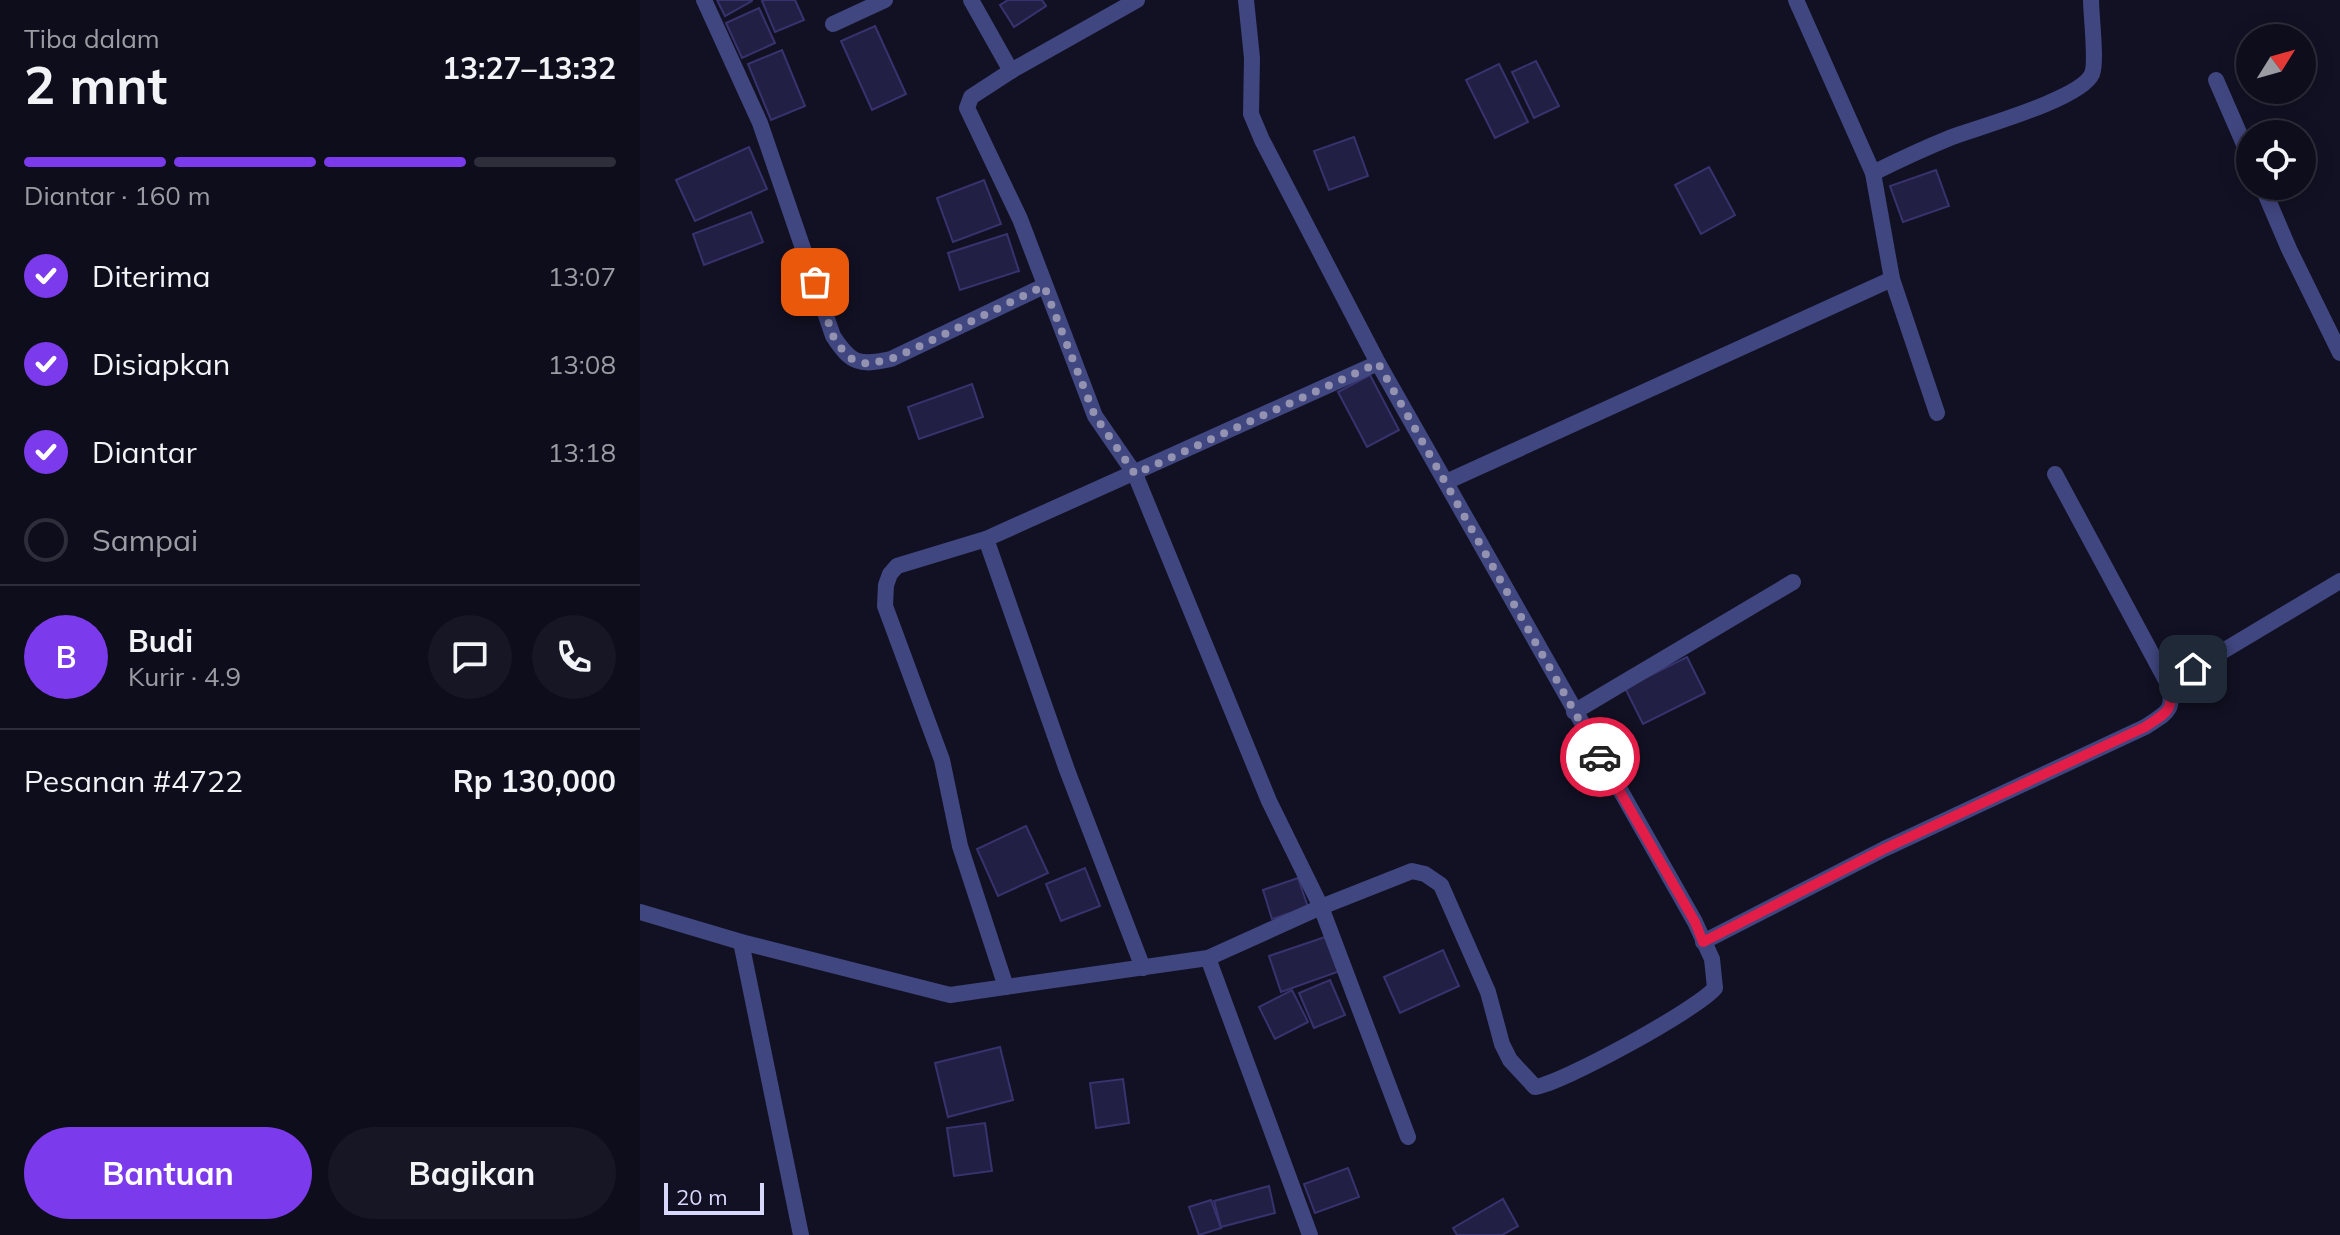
<!DOCTYPE html>
<html lang="id">
<head>
<meta charset="utf-8">
<style>
	body { margin:0; font-family:Mulish,sans-serif; background:#171624; color:#f1f3f6; height:100vh; display:flex; flex-direction:column; font-size:30px; white-space:nowrap }
	* { box-sizing:border-box; margin:0 }
	p { font-size:26px; color:#9b9ca3 }
	.icon { flex:none; width:44px; height:44px; fill:none; stroke:currentColor; stroke-width:2; stroke-linecap:round; stroke-linejoin:round }
	.map { position:relative; flex:1; overflow:hidden }
	.panel { display:flex; flex-direction:column; background:#0e0d1b; width:640px }
	.panel>* { flex:none }
	.needle { width:52px; rotate:53deg }
	.controls { position:absolute; left:1596px; top:24px; display:grid; gap:16px }
	.controls a { display:grid; place-items:center; width:80px; height:80px; border-radius:50%; background:#0e0d1b; box-shadow:0 4px 20px #0003,0 0 0 2px #2e2d3a; font-size:40px }
	.scale { position:absolute; left:24px; bottom:20px; width:100px; box-sizing:border-box; padding-left:8px; border:4px solid #d8d8fc; border-top:0; font-size:22px; line-height:28px; white-space:nowrap; color:#d8d8fc; -webkit-text-stroke:6px #121124; paint-order:stroke }
	.pin { position:absolute; display:grid; place-items:center; width:68px; height:68px; color:#fff; margin:-34px; border-radius:16px; box-shadow:0 4px 12px #0006 }
	.courier { position:absolute; display:grid; place-items:center; width:80px; height:80px; margin:-40px; border:6px solid #e11d48; border-radius:50%; background:#fff; color:#222; box-shadow:0 2px 10px #0007 }
	.summary em { font-style:normal; font-weight:700 }
	.summary div { display:flex; flex-direction:column-reverse }
	.summary { display:flex; align-items:center; justify-content:space-between; height:136px; padding:0 24px }
	h1 { font-size:52px; font-weight:700; line-height:60px }
	.bar { display:grid; grid-template-columns:repeat(4,1fr); gap:12px 8px; align-content:center; height:96px; padding:0 24px }
	.bar i { height:10px; border-radius:6px; background:#2e2d3a }
	.bar .on { background:#7c3aed }
	.bar p { grid-column:span 4 }
	.line { display:flex; align-items:center; gap:20px; padding:0 24px; border-top:2px solid #2e2d3a }
	.line div { flex:1 }
	.round { display:grid; place-items:center; flex:none; width:84px; height:84px; border-radius:42px; background:#171624 }
	ol { padding:0 24px; list-style:none }
	li { display:flex; align-items:center; gap:24px; height:88px }
	li p { margin-inline-start:auto }
	li .icon { padding:8px; border-radius:50%; background:#7c3aed; color:#fff; stroke-width:4 }
	li:last-child { color:#9b9ca3 }
	li i { width:44px; height:44px; border:4px solid #2e2d3a; border-radius:50% }
	.cta { display:flex; gap:16px; margin-top:auto; padding:16px 24px }
	.cta a { flex:1; height:92px; border-radius:48px; background:#7c3aed; color:#fff; font-size:32px; font-weight:700; line-height:92px; text-align:center }
	.cta a+a { background:#171624; color:#f1f3f6 }
	main { display:flex; flex:1; min-height:0 }
	.map>svg:first-child { display:block }
</style>
</head>
<body>
<main>
<section class="panel">
<div class="summary"><div><h1>2 mnt</h1><p>Tiba dalam</p></div><em>13:27–13:32</em></div>
<div class="bar"><i class="on"></i><i class="on"></i><i class="on"></i><i></i><p>Diantar · 160 m</p></div>
<ol>
<li><svg class="icon" aria-label="check" viewBox="0 0 24 24"><path d="M5 12l5 5 9-10"/></svg>Diterima<p>13:07</p></li>
<li><svg class="icon" aria-label="check" viewBox="0 0 24 24"><path d="M5 12l5 5 9-10"/></svg>Disiapkan<p>13:08</p></li>
<li><svg class="icon" aria-label="check" viewBox="0 0 24 24"><path d="M5 12l5 5 9-10"/></svg>Diantar<p>13:18</p></li>
<li><i></i>Sampai</li>
</ol>
<div class="line" style="height:144px"><b class="round" style="background:#7c3aed;color:#fff">B</b><div><b>Budi</b><p>Kurir · 4.9</p></div><a class="round"><svg class="icon" aria-label="chat" viewBox="0 0 24 24"><path d="M4 5h16v11H9l-5 4z"/></svg></a><a class="round"><svg class="icon" aria-label="phone" viewBox="0 0 24 24"><path d="M5 4h4l2 5-3 2q2 4 5 5l2-3 5 2v4C11 20 4 13 5 4z"/></svg></a></div>
<div class="line" style="height:104px"><div>Pesanan #4722</div><b>Rp 130,000</b></div>
<div class="cta"><a>Bantuan</a><a>Bagikan</a></div>
</section>
<div class="map">
<svg width="1700" height="1235" viewBox="0 0 1700 1235">
	<rect width="100%" height="100%" fill="#121124"/>
	<g fill="#221f44" stroke="#37336e" stroke-width="2">
		<polygon points="77,0 112,0 112,1 85,16"/>
		<polygon points="124,0 155,0 164,20 135,32 122,1"/>
		<polygon points="368,0 402,0 406,6 374,27 360,5"/>
		<polygon points="119,8 135,43 102,58 86,23"/>
		<polygon points="235,26 266,94 232,110 201,41"/>
		<polygon points="142,50 165,106 131,120 108,64"/>
		<polygon points="896,61 919,106 894,118 872,72"/>
		<polygon points="859,64 888,122 855,138 826,80"/>
		<polygon points="714,137 728,176 689,190 674,151"/>
		<polygon points="109,147 127,189 55,221 36,180"/>
		<polygon points="1069,167 1095,215 1061,234 1035,185"/>
		<polygon points="1296,170 1309,206 1263,222 1250,186"/>
		<polygon points="344,180 361,224 313,242 297,198"/>
		<polygon points="111,212 123,242 64,265 53,234"/>
		<polygon points="367,234 379,271 320,290 308,253"/>
		<polygon points="730,375 759,430 727,447 698,392"/>
		<polygon points="332,384 343,417 279,439 268,407"/>
		<polygon points="1047,657 1065,693 1003,724 985,688"/>
		<polygon points="386,826 408,873 358,896 337,849"/>
		<polygon points="445,868 460,906 421,921 406,884"/>
		<polygon points="658,878 668,907 632,919 623,890"/>
		<polygon points="688,936 700,971 641,992 629,956"/>
		<polygon points="803,950 819,986 760,1013 744,977"/>
		<polygon points="690,980 705,1015 674,1028 659,993"/>
		<polygon points="652,990 668,1022 635,1039 619,1007"/>
		<polygon points="360,1047 373,1100 308,1117 295,1063"/>
		<polygon points="483,1079 489,1123 456,1128 450,1083"/>
		<polygon points="345,1123 352,1171 314,1176 307,1128"/>
		<polygon points="708,1168 719,1197 675,1213 664,1184"/>
		<polygon points="629,1186 635,1213 581,1227 574,1201"/>
		<polygon points="863,1199 878,1226 862,1235 817,1235 813,1228"/>
		<polygon points="571,1200 581,1228 559,1235 549,1207"/>
	</g>
	<g fill="none" stroke-linecap="round" stroke-linejoin="round">
		<polyline stroke="#40467f" stroke-width="16" points="193,24 245,0"/>
		<g stroke="#40467f" stroke-width="16">
			<path d="M64,0L120,123L193,336C211,364 220,366 251,359L404,286"/>
			<polyline points="331,0 371,71"/>
			<polyline points="497,0 371,71 331,97 327,108 380,219 455,416 495,474 629,801 681,907 768,1137"/>
			<polyline points="1156,0 1233,173 1252,279 1297,413"/>
			<polyline points="1576,80 1610,158"/>
			<path d="M1233,173C1259,160 1285,148 1312,137C1339,127 1441,99 1452,74C1457,62 1451,15 1451,0"/>
			<polyline points="1622,186 1649,249 1700,353"/>
			<polyline points="806,482 1252,279"/>
			<polyline points="346,539 427,770 503,968"/>
			<polyline points="1528,684 1700,581"/>
			<polyline points="934,712 1153,582"/>
			<path d="M0,912L101,942L310,995L568,958L681,907L772,871L785,874L801,885L848,992L862,1044L870,1060L895,1087C921,1084 1058,1009 1075,988L1072,959L1055,922L738,363L622,140L611,114L612,58L606,0"/>
			<polyline points="101,942 161,1235"/>
			<path d="M1063,942L1244,849L1505,727C1526,713 1536,711 1528,684L1415,474"/>
			<polyline points="568,958 670,1235"/>
			<polyline points="366,987 320,846 302,760 245,606 246,585 250,574 257,566 346,539 738,363"/>
		</g>
	</g>
	<g fill="none" stroke-linecap="round" stroke-linejoin="round">
		<polyline stroke="#9392b0" stroke-width="8" stroke-dasharray="0 14.4" points="175,282 193,336 201,348 212,359 228,364 251,359 276,348 404,286 455,416 495,474 738,363 960,757"/>
		<path stroke="#e11d48" stroke-width="10" d="M960,757L1055,922L1063,942L1244,849L1505,727C1526,713 1536,710 1528,684L1553,669"/>
	</g>
</svg>
<div class="controls">
<a><svg class="needle" viewBox="-14 -14 28 28"><path d="M0-13l5 13h-10z" fill="#e53935"/><path d="M0 13l5-13h-10z" fill="#9b9ca3"/></svg></a>
<a><svg class="icon" aria-label="locate" viewBox="0 0 24 24"><circle cx="12" cy="12" r="6"/><path d="M12 2v4M12 18v4M2 12h4M18 12h4"/></svg></a>
</div>
<div class="scale">20 m</div>
<div class="pin" style="left:175px;top:282px;background:#ea580c"><svg class="icon" aria-label="bag" viewBox="0 0 24 24"><path d="M5 8h14l-1 12H6zM9 8a3 3 0 0 1 6 0"/></svg></div>
<div class="pin" style="left:1553px;top:669px;background:#1f2937"><svg class="icon" aria-label="home" viewBox="0 0 24 24"><path d="M3 11l9-7 9 7M6 9v11h12V9"/></svg></div>
<div class="courier" style="left:960px;top:757px"><svg class="icon" aria-label="car" viewBox="0 0 24 24"><path d="M5 17H2v-5l4-1 3-4h7l3 4 3 1v5h-3M9 17h6M6 11h13"/><circle cx="7" cy="17" r="2"/><circle cx="17" cy="17" r="2"/></svg></div>
</div>
</main>
</body>
</html>
